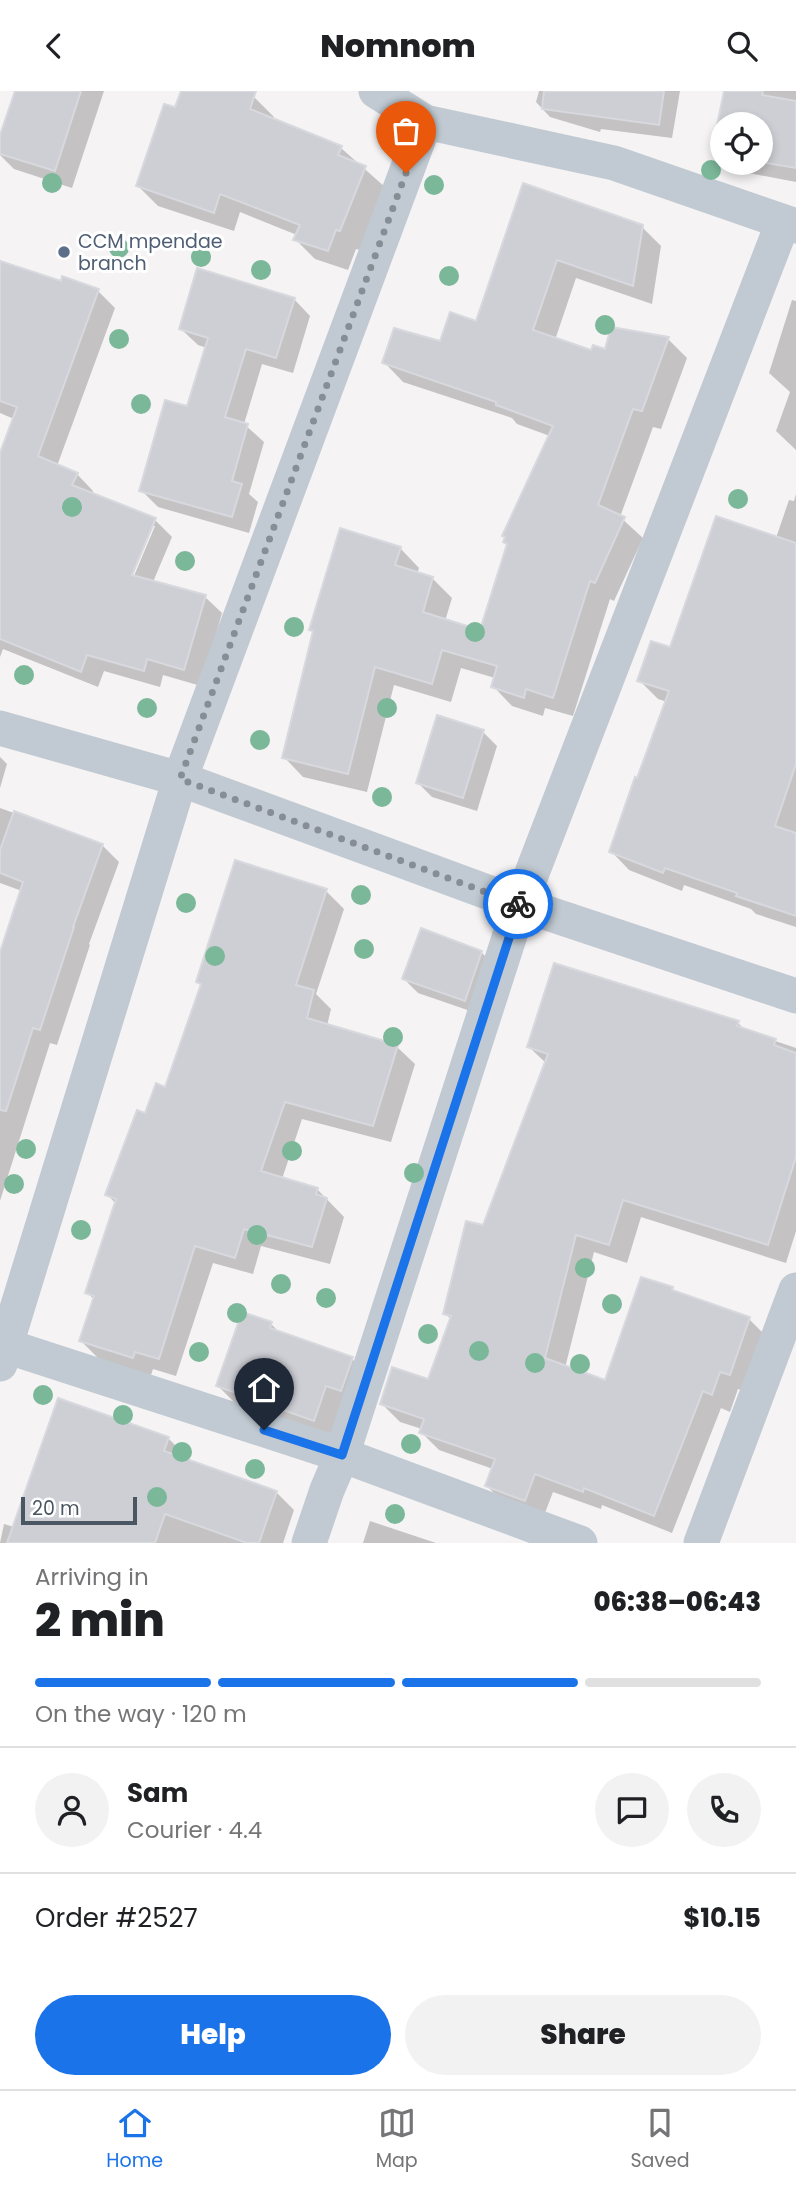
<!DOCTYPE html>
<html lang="en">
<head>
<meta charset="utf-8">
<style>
	body { margin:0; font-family:Poppins,sans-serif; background:#f2f2f2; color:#202124; height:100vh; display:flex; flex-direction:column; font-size:26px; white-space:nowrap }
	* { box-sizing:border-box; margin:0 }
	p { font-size:23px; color:#757577 }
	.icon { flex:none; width:38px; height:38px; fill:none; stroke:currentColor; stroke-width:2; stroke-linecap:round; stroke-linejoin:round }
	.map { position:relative; height:1452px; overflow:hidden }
	.sheet { display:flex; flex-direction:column; background:#fff; flex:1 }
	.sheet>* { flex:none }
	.tools { position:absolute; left:710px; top:21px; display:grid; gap:14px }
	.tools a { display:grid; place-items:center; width:63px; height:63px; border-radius:50%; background:#fff; box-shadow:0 4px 10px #0003; font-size:35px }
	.scale { position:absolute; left:21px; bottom:18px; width:116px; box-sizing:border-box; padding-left:7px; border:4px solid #4a5661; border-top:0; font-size:19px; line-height:24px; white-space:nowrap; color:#4a5661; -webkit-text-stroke:5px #fff; paint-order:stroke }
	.pin { position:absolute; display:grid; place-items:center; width:60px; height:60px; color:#fff; margin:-72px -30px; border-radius:50% 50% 50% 0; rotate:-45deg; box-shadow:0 0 7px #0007 }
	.pin .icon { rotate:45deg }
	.courier { position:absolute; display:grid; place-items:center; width:70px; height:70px; margin:-35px; border:5px solid #1a73e8; border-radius:50%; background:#fff; color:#222; box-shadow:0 2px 9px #0007 }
	.headline em { font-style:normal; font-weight:800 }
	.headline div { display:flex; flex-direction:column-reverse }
	.headline { display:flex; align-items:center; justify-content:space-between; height:119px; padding:0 35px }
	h1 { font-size:46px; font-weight:800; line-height:52px }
	.bar { display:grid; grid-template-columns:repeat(4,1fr); gap:10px 7px; align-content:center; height:84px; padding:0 35px }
	.bar i { height:9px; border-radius:5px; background:#e0e0e0 }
	.bar .current { background:#1a73e8 }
	.bar p { grid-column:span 4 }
	.line { display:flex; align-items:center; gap:18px; padding:0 35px; border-top:2px solid #e0e0e0 }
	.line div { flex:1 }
	.round { display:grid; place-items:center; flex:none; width:74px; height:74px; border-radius:37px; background:#f2f2f2 }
	.action { display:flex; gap:14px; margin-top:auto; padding:14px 35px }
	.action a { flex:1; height:80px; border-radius:42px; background:#1a73e8; color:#fff; font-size:28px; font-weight:800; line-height:80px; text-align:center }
	.action a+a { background:#f2f2f2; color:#202124 }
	header { display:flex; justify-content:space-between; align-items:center; height:91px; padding:0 35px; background:#fff; font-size:32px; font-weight:800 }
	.dock { display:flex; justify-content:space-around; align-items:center; height:98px; border-top:2px solid #e0e0e0; background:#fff; font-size:19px; color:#757577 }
	.dock a { display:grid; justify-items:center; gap:4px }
	.dock .current { color:#1a73e8 }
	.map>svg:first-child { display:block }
</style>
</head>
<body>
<header><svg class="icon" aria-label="back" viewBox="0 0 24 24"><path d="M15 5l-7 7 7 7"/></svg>Nomnom<svg class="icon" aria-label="search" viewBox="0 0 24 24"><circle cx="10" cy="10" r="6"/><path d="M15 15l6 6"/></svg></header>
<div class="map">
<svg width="796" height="1452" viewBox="0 0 796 1452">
	<rect width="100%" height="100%" fill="#f5f3f3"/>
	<g fill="#0003" fill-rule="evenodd">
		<polygon points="16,0 104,0 72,97 14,78 0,64 0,49"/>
		<polygon points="183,0 236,0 254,6 274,26 272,29 341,57 385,96 360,159 356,158 348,179 315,168 295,148 297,144 240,121 234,140 158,115 138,95 176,19"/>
		<polygon points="539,0 680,0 672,47 601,38 600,41 550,26 536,11"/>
		<polygon points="725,0 796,0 796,91 733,79 725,72 761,72 761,33 723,33 723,70 714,61"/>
		<polygon points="524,95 642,136 661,155 652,213 576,187 555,249 592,262 668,248 687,267 661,338 653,336 620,426 643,447 614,510 610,508 573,625 545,617 543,625 512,615 493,595 495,587 461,577 451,611 394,594 367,701 303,686 284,666 314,542 311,538 400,457 419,477 417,483 433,488 452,507 445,530 481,541 550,345 517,333 512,327 403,291 384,271 441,252 477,232"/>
		<path d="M0,171L62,192L98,200L115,217L57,375L77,383L93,400L92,404L155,429L172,446L153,491L205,506L222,522L201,595L163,584L160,596L104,580L98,596L3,558L0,566V367L14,328L0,322ZM151,435H155L131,492L127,491Z"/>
		<polygon points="294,208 310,225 293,282 262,273 244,333 264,351 249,403 258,411 249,442 158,416 141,399 188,317 207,257 198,254 181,238"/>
		<polygon points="792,209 796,210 796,359 776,340 790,301 769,282"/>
		<polygon points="796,403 796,836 756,823 751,818 684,794 682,800 629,779 611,760 667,611 658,608 639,589 671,558 776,447 789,409 794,410"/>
		<polygon points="483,641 497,655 477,720 432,706 418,692"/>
		<polygon points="0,666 7,673 0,697"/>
		<polygon points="0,717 102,754 119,771 89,853 90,854 57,954 50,952 0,1110 0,866 22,800 0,792"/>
		<polygon points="326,800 344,818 316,903 331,918 327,935 397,956 415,973 391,1051 302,1028 282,1088 317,1098 344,1126 330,1173 261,1155 253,1183 213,1172 176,1285 153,1278 151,1284 99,1268 81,1250 95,1209 87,1202 116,1113 107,1103 146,1024 166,998 202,895 198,890"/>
		<polygon points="481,861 495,875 479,923 418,902 404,888"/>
		<polygon points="555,875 738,932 746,940 796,957 796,1140 786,1172 641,1126 627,1172 594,1161 565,1277 606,1292 672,1198 676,1202 749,1228 767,1246 748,1301 738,1298 730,1321 721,1317 672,1442 602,1414 601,1418 553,1401 543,1427 505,1413 487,1395 493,1378 439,1359 421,1341 422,1338 400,1331 382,1313 429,1290 451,1229 445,1222 484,1136 547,973 529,956"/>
		<polygon points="271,1233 281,1243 352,1268 372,1287 334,1349 238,1315 218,1295"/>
		<polygon points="168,1347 186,1365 184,1369 276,1401 294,1419 283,1452 0,1452 4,1433 14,1436"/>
		<polygon points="370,1430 436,1452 363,1452"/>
	</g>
	<g fill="#cdcfd5" stroke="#d7d9de" stroke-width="2">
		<polygon points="15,0 81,0 55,80 0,63 0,44"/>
		<polygon points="181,0 256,0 250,18 342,55 338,64 366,75 340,140 336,139 328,160 293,149 300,134 220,103 214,122 136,95 164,13 175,16"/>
		<polygon points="544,0 664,0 659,34 542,18"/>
		<polygon points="724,0 763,0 762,4 796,10 796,77 761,71 761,33 723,33 723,63 714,62 714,49"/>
		<polygon points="523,92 643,134 633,195 557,169 533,239 591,259 593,254 605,258 611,236 669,246 642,320 633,318 598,414 625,426 595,492 590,490 553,607 526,598 524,607 491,596 497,575 442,559 432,593 375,576 348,683 282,667 313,540 309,539 340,437 401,456 395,474 433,486 423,521 480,539 507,453 503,451 505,446 502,445 553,335 496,314 496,311 382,272 394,237 440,250 450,221 476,230"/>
		<polygon points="0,170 61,190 62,185 99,198 38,365 78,382 72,394 156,427 132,484 206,504 184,579 147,568 144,580 87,564 81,581 0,548 0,362 17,316 0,310"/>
		<polygon points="197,177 295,207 276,267 246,258 225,326 248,333 232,390 242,393 232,426 139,400 165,309 187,315 208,247 179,238"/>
		<polygon points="716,425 796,452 796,673 775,735 796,742 796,825 736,805 737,802 665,777 663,782 609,761 635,686 637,687 669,600 637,590 651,550 670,556"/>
		<polygon points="437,624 484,639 463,707 416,692"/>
		<polygon points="14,720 103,753 73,836 74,836 40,939 33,937 6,1020 0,1019 0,861 23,791 0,782 0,759"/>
		<polygon points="235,769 327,798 296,894 314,899 307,927 398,954 373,1035 285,1011 261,1080 318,1097 316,1103 327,1107 312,1156 244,1138 235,1167 195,1155 159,1268 135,1261 133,1267 79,1250 94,1205 85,1202 116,1108 105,1104 137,1019 145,1022 156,992 165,996 201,893 196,891"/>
		<polygon points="421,837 482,860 465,910 402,888"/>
		<polygon points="554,872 739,930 737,935 776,948 774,954 796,962 796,1066 768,1154 623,1109 609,1154 576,1144 545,1267 605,1289 641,1186 673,1196 672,1199 750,1226 730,1284 720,1281 712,1304 703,1300 654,1425 584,1397 583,1401 535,1383 525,1410 485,1395 495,1368 419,1342 424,1328 380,1313 392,1276 428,1288 451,1225 443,1223 466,1130 483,1134 548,963 527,956"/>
		<polygon points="242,1221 272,1231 270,1237 353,1266 341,1300 326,1295 314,1330 216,1295"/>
		<polygon points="58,1307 169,1346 164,1360 277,1400 259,1452 247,1452 165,1423 155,1452 7,1452"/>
	</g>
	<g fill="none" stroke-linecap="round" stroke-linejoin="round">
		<g stroke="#c1cad2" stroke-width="35">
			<polyline points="376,0 425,31 614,72 796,135"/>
			<polyline points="0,637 180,688 520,813 796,905"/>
			<polyline points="0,1253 342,1364 580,1452"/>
			<polyline points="0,1273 180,688 425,31"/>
			<polyline points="309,1452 327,1399 342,1364 520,813 783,131"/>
			<polyline points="701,1452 796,1199"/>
		</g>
	</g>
	<g fill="#7bb799">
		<circle cx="711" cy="79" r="10"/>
		<circle cx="52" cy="92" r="10"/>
		<circle cx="434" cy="94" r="10"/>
		<circle cx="119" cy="157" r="10"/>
		<circle cx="201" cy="166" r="10"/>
		<circle cx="261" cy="179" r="10"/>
		<circle cx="449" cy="185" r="10"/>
		<circle cx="605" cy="234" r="10"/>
		<circle cx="119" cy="248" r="10"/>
		<circle cx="141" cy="313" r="10"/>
		<circle cx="738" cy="408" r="10"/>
		<circle cx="72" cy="416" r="10"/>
		<circle cx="185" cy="470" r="10"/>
		<circle cx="294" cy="536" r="10"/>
		<circle cx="475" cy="541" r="10"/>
		<circle cx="24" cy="584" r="10"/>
		<circle cx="147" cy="617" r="10"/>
		<circle cx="387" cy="617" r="10"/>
		<circle cx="260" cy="649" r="10"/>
		<circle cx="382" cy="706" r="10"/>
		<circle cx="361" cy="804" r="10"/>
		<circle cx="186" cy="812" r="10"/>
		<circle cx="364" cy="858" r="10"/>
		<circle cx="215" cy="865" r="10"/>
		<circle cx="393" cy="946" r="10"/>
		<circle cx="26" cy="1058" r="10"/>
		<circle cx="292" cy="1060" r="10"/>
		<circle cx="414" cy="1082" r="10"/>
		<circle cx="14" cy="1093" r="10"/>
		<circle cx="81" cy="1139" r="10"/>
		<circle cx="257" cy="1144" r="10"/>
		<circle cx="585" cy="1177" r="10"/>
		<circle cx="281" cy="1193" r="10"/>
		<circle cx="326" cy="1207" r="10"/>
		<circle cx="612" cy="1213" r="10"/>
		<circle cx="237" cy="1222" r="10"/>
		<circle cx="428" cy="1243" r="10"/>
		<circle cx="479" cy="1260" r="10"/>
		<circle cx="199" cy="1261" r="10"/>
		<circle cx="535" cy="1272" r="10"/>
		<circle cx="580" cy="1273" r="10"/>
		<circle cx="43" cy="1304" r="10"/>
		<circle cx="123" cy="1324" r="10"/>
		<circle cx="411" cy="1353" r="10"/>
		<circle cx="182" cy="1361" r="10"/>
		<circle cx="255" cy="1378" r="10"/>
		<circle cx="157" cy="1406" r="10"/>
		<circle cx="395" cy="1423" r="10"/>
	</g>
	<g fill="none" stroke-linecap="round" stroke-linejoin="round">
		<polyline stroke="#868d94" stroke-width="7" stroke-dasharray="0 12.6" points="406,82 180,688 518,813"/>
		<polyline stroke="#1a73e8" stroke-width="9" points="264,1339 342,1364 520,813 518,813"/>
	</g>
	<circle fill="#5c6f8a" stroke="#fff" stroke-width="2.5" cx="64" cy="161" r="7"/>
	<g text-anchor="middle" stroke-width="6" stroke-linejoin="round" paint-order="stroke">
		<g font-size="19" fill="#4e5e75" stroke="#fff" text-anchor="start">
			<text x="78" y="157">CCM mpendae<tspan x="78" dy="22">branch</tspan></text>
		</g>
	</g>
</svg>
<div class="tools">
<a><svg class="icon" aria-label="locate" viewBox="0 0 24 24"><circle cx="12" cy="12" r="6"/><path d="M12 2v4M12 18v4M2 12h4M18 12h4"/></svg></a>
</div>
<div class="scale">20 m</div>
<div class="pin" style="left:406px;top:82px;background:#ea580c"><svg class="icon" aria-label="bag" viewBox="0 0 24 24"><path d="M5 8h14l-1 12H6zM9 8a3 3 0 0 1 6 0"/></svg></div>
<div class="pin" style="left:264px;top:1339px;background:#1f2937"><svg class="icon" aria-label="home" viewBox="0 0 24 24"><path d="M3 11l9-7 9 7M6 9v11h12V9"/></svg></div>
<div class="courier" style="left:518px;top:813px"><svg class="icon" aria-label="bike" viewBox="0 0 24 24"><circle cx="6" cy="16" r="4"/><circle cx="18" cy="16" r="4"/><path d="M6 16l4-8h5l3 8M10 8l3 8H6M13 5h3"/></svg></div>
</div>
<section class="sheet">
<div class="headline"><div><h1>2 min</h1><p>Arriving in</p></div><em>06:38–06:43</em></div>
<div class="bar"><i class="current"></i><i class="current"></i><i class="current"></i><i></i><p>On the way · 120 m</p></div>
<div class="line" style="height:126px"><a class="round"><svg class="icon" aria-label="person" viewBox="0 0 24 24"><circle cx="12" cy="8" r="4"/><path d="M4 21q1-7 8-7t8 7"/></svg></a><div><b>Sam</b><p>Courier · 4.4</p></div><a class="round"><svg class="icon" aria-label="chat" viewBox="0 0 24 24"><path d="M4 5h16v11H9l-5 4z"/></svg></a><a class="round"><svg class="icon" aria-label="phone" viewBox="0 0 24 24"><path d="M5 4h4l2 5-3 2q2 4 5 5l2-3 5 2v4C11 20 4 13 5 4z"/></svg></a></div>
<div class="line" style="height:91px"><div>Order #2527</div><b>$10.15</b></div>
<div class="action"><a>Help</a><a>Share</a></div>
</section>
<nav class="dock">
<a class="current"><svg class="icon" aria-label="home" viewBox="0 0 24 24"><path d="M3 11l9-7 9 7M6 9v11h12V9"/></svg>Home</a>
<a><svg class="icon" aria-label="map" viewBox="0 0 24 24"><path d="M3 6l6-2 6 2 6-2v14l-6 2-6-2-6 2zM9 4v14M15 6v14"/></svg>Map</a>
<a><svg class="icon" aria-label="saved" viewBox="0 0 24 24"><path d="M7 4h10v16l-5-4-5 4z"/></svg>Saved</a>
</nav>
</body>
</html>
